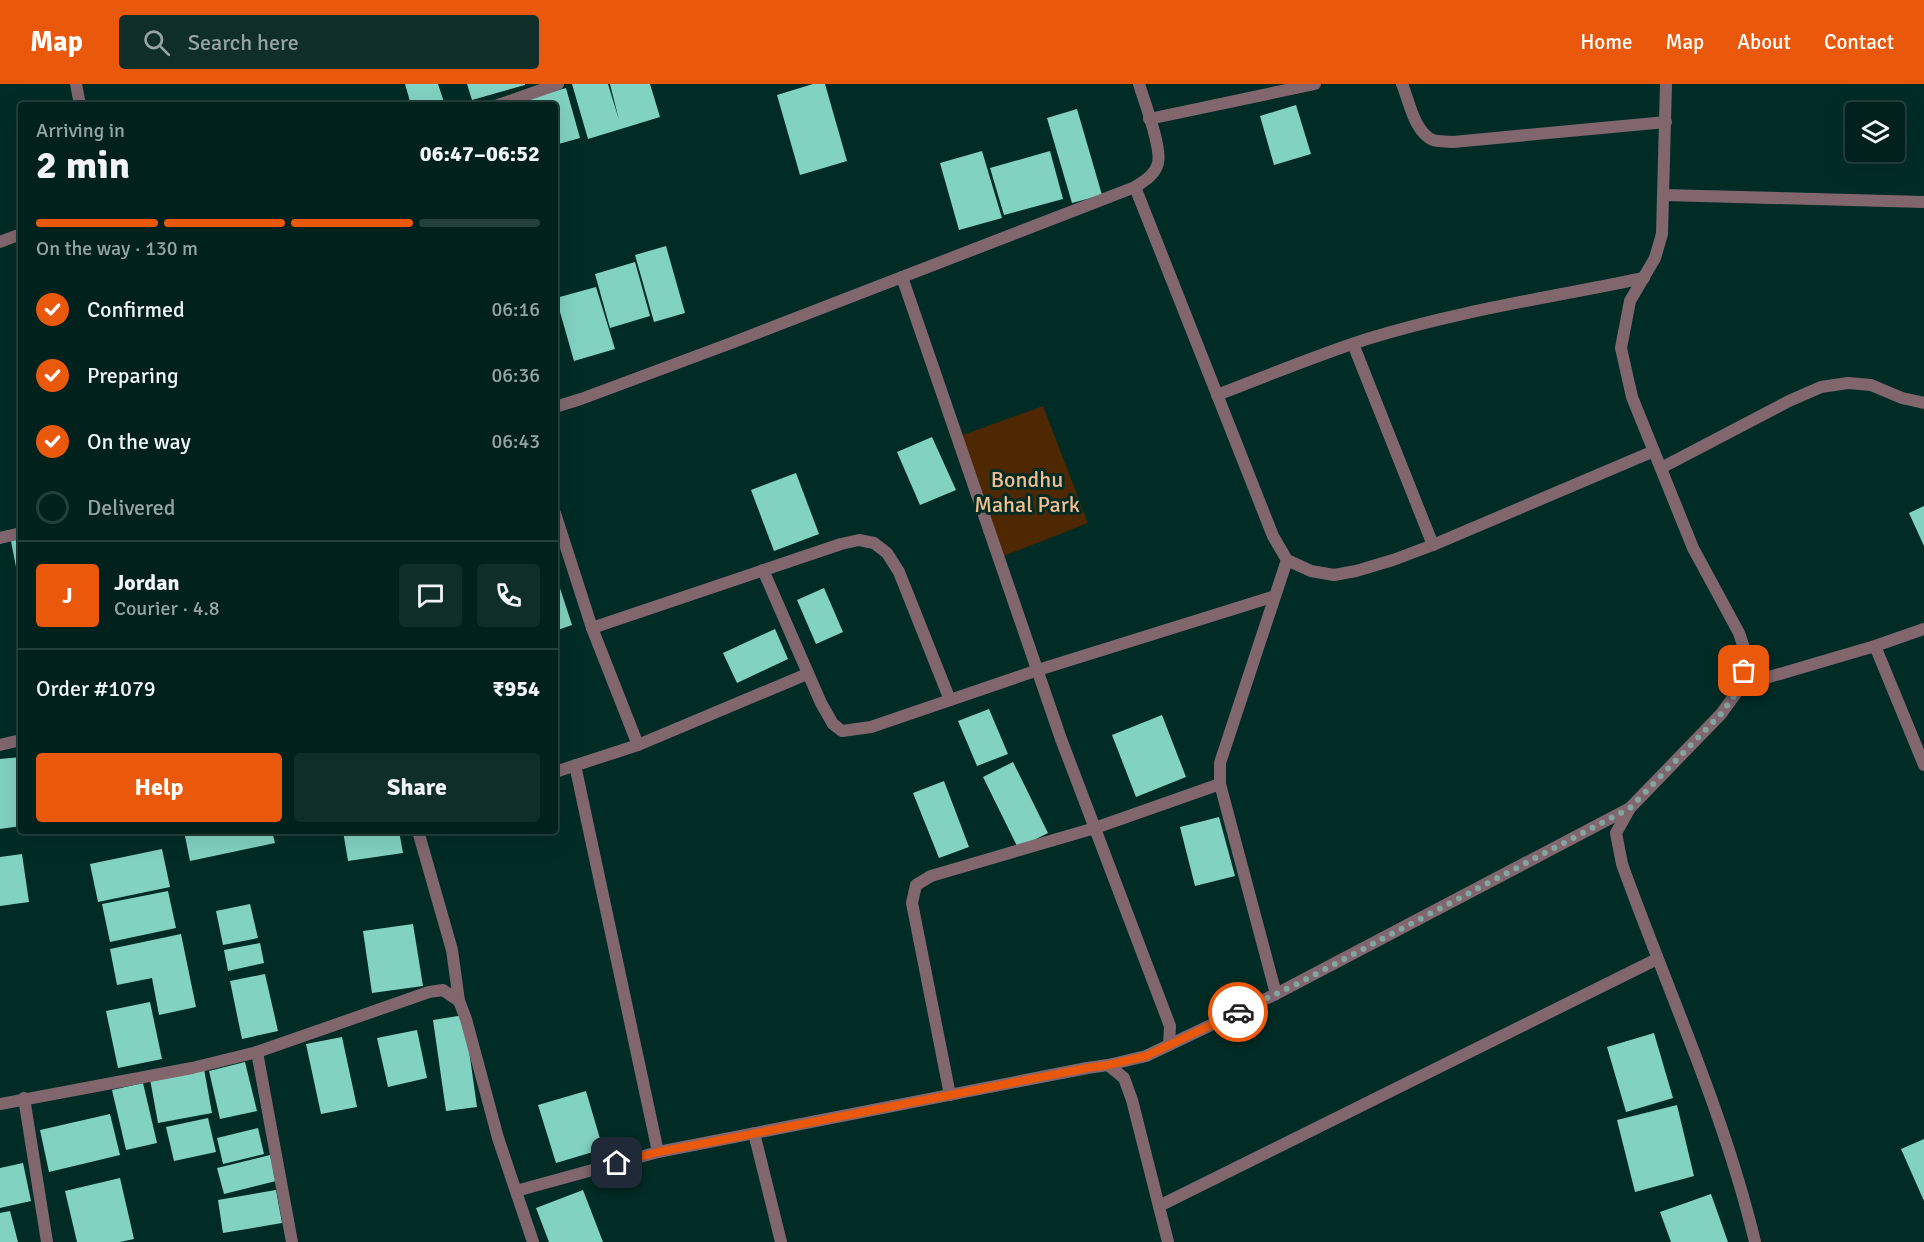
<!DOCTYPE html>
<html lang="en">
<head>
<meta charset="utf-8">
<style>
	body { margin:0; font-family:Signika,sans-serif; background:#0f2e29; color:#f1f3f6; height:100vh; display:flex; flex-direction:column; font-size:22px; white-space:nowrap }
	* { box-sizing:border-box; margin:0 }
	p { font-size:20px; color:#96a3a3 }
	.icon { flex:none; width:33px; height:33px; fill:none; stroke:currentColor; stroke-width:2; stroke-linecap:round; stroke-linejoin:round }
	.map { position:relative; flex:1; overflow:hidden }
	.side { position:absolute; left:18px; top:18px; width:540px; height:732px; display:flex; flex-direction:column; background:#01211c; border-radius:6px; box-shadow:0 6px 24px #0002,0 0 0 2px #233e3b }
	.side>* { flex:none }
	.tools { position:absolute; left:1845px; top:18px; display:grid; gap:12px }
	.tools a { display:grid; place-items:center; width:60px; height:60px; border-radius:6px; background:#01211c; box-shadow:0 6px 24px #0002,0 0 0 2px #233e3b; font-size:30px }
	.pin { position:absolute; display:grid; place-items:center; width:51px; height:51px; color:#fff; margin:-26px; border-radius:12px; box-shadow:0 3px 9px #0006 }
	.courier { position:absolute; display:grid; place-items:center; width:60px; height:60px; margin:-30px; border:4px solid #ea580c; border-radius:50%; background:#fff; color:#222; box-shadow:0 2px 8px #0007 }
	.overview em { font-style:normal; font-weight:700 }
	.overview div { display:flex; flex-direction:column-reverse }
	.overview { display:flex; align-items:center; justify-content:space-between; height:102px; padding:0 18px }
	h1 { font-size:39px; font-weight:700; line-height:45px }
	.bar { display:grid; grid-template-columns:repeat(4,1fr); gap:9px 6px; align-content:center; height:72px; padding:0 18px }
	.bar i { height:8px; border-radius:4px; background:#233e3b }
	.bar .selected { background:#ea580c }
	.bar p { grid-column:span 4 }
	.line { display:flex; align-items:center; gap:15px; padding:0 18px; border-top:2px solid #233e3b }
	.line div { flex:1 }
	.round { display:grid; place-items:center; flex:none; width:63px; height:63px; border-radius:6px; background:#0f2e29 }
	ol { padding:0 18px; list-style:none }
	li { display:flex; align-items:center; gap:18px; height:66px }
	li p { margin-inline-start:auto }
	li .icon { padding:6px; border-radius:50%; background:#ea580c; color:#fff; stroke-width:4 }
	li:last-child { color:#96a3a3 }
	li i { width:33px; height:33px; border:3px solid #233e3b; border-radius:50% }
	.action { display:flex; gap:12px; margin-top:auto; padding:12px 18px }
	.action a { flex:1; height:69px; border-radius:6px; background:#ea580c; color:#fff; font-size:24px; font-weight:700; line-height:69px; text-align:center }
	.action a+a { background:#0f2e29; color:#f1f3f6 }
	header { display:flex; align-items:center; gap:36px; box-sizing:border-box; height:84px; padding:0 30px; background:#ea580c; color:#fff }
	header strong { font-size:28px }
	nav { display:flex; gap:33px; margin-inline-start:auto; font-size:21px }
	.search { width:420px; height:54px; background:#0f2e29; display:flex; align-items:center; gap:15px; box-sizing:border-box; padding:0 21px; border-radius:6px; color:#96a3a3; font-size:22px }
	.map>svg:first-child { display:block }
</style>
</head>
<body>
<header>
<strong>Map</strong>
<div class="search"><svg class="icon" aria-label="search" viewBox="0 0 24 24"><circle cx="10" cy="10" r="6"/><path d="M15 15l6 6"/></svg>Search here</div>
<nav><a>Home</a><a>Map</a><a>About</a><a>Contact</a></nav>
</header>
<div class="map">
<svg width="1924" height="1158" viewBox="0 0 1924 1158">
	<rect width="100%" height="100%" fill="#012c25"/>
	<polygon fill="#4e2802" points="1043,322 1088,439 1001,473 960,352"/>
	<g fill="#82d2c1">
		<polygon points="405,0 438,0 445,21 411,21"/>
		<polygon points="467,0 525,0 525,1 472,16"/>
		<polygon points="572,0 608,0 619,36 610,0 650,0 660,33 588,55"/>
		<polygon points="813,0 825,0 847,77 800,91 777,11"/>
		<polygon points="566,4 580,54 555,61 555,21 518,21 517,18"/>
		<polygon points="1296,21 1311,70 1274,81 1260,32"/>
		<polygon points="1077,25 1102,111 1072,119 1047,34"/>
		<polygon points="982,67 1002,134 959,146 940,79"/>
		<polygon points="1050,67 1063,115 1004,131 990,84"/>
		<polygon points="666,162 685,229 654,238 635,171"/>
		<polygon points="635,178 650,232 610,244 595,190"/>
		<polygon points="596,203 615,265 574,277 556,214"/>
		<polygon points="932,353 956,406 920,421 897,368"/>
		<polygon points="796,389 819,450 774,467 751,406"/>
		<polygon points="1924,422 1924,462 1909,429"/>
		<polygon points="21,455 21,504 20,504 11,457"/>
		<polygon points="555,489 572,541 555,547"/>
		<polygon points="824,504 843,548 816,560 797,516"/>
		<polygon points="775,545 788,575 737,599 723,569"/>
		<polygon points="989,625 1008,670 977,682 958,637"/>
		<polygon points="1162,631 1186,693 1136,713 1112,651"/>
		<polygon points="21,673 21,742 0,745 0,675"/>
		<polygon points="1013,678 1048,749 1018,764 983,693"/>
		<polygon points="944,697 969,763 939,774 913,709"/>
		<polygon points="1219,733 1235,792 1195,802 1180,743"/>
		<polygon points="184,747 272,747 275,759 190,777"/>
		<polygon points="343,747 399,747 403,769 348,777"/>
		<polygon points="162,765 170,803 98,818 90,780"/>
		<polygon points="22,770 29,818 0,822 0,773"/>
		<polygon points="168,807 176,844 110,858 102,820"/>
		<polygon points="250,820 258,854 223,861 216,827"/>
		<polygon points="413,840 423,902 372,909 363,847"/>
		<polygon points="181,850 196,923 159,931 152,894 117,901 110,865"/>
		<polygon points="260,859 264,879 228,887 224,866"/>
		<polygon points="265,890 278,947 242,955 230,897"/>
		<polygon points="150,918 162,975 118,984 106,927"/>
		<polygon points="464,931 477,1023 446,1027 433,936"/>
		<polygon points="417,946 427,994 388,1003 377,954"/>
		<polygon points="1654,949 1673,1014 1626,1028 1607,963"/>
		<polygon points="342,953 357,1023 321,1030 306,960"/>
		<polygon points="245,978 257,1027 220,1035 209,987"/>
		<polygon points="204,985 212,1029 158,1039 150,995"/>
		<polygon points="143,999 157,1059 126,1066 112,1006"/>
		<polygon points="586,1007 603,1065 556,1079 538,1021"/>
		<polygon points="1677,1021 1694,1092 1635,1108 1617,1036"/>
		<polygon points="110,1030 120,1071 49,1088 40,1046"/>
		<polygon points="208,1034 216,1068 174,1077 166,1043"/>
		<polygon points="258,1044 264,1070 223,1080 217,1054"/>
		<polygon points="1924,1055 1924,1117 1901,1065"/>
		<polygon points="270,1071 276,1097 224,1110 217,1084"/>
		<polygon points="23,1079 31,1117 0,1124 0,1084"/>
		<polygon points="120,1094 134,1155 120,1158 77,1158 65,1107"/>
		<polygon points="276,1106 282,1139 223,1149 218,1116"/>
		<polygon points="583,1106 603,1158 549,1158 536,1124"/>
		<polygon points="1711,1110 1728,1158 1671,1158 1660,1128"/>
		<polygon points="10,1127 18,1158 0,1158 0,1129"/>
	</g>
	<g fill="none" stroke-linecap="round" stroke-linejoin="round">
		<g stroke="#81666e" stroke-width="12">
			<polyline points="76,0 80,21"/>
			<path d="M1402,0C1409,16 1414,48 1433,56C1438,58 1447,57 1453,58L1666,38"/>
			<polyline points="498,21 558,0"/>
			<polyline points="1149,35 1315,0"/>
			<polyline points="1135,103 1273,452 1287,476 1311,487 1334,491 1356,487 1393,476 1433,461 1654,367"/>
			<polyline points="1664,111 1924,118"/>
			<polyline points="0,158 21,150"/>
			<polyline points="902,193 1061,655 1170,942 1169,961 1146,972 1108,981"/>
			<polyline points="1353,260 1433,461"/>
			<path d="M1217,311C1267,292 1317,271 1367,255C1457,227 1552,213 1644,194"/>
			<path d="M555,323L581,315L734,258L1135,103C1144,97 1155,91 1158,79C1162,63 1144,17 1139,0"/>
			<polyline points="1661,384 1789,317 1821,303 1848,299 1871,301 1902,314 1924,319"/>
			<polyline points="555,429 592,544 638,661"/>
			<polyline points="0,454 21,449"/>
			<polyline points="763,486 821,619 833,640 842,647 871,643 1038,586 1275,512"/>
			<polyline points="592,544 841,460 859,456 874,459 887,469 899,488 950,616"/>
			<polyline points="1875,562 1924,681"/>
			<polyline points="1742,601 1875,562 1924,545"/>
			<polyline points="0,661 21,656"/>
			<polyline points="575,681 658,1068"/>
			<polyline points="555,688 638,661 807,590"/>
			<polyline points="418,747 452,866 459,917"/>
			<polyline points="1276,910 1220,700 1220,679 1287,476"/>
			<polyline points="1169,961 1276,910 1630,724"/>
			<polyline points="257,968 292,1158"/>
			<polyline points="950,1011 912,819 916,801 931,792 1095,744 1220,700"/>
			<polyline points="24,1014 47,1158"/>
			<polyline points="0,1020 192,984 257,968 429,908 443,906 459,917 466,935 498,1054 533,1158"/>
			<polyline points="754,1049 781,1158"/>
			<polyline points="516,1107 658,1068 1087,984 1108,981 1124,994 1132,1016 1168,1158"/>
			<polyline points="1159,1122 1657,875"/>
		</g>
		<path stroke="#81666e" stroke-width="12" d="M1666,0L1662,150L1655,174L1630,217L1621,264L1632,313L1693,464L1739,549L1747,573L1742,601L1721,630L1630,724L1616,749L1622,780C1667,905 1724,1028 1755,1158"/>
	</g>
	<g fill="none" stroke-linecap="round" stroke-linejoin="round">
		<polyline stroke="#80a79f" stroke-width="6" stroke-dasharray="0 10.8" points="1238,928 1297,900 1630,724 1721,630 1742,601 1744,587"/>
		<polyline stroke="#ea580c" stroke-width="8" points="617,1079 658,1068 716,1057 1087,984 1108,981 1146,972 1238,928"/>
	</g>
	<g text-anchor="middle" stroke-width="6" stroke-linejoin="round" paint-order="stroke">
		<g font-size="22" fill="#f6bc8e" stroke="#012c25">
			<text x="1027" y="403">Bondhu<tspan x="1027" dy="25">Mahal Park</tspan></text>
		</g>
	</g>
</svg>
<div class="tools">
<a><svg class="icon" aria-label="layers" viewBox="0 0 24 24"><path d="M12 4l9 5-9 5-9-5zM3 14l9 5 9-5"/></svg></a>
</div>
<div class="pin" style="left:1744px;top:587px;background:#ea580c"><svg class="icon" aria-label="bag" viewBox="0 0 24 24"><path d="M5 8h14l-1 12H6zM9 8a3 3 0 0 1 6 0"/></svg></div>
<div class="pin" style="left:617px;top:1079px;background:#1f2937"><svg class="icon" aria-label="home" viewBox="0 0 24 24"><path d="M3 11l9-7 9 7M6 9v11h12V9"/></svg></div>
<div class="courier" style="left:1238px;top:928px"><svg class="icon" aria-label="car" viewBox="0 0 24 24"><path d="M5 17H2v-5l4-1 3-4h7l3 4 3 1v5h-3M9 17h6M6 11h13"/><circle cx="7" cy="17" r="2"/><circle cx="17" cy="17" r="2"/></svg></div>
<section class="side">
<div class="overview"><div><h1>2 min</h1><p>Arriving in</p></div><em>06:47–06:52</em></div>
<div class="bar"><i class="selected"></i><i class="selected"></i><i class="selected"></i><i></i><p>On the way · 130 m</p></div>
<ol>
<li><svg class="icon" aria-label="check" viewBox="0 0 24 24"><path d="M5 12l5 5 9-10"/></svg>Confirmed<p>06:16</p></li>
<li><svg class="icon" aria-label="check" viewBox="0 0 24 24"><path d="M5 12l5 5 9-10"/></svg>Preparing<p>06:36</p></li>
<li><svg class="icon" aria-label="check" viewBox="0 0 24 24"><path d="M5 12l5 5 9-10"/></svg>On the way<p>06:43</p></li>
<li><i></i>Delivered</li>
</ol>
<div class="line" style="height:108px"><b class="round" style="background:#ea580c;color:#fff">J</b><div><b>Jordan</b><p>Courier · 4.8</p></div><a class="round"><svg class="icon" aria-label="chat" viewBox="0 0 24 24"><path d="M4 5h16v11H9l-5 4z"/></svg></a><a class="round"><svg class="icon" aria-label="phone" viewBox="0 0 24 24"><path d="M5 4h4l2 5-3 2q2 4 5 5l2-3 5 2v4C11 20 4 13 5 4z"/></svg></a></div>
<div class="line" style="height:78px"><div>Order #1079</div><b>₹954</b></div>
<div class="action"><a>Help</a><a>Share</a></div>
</section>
</div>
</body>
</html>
